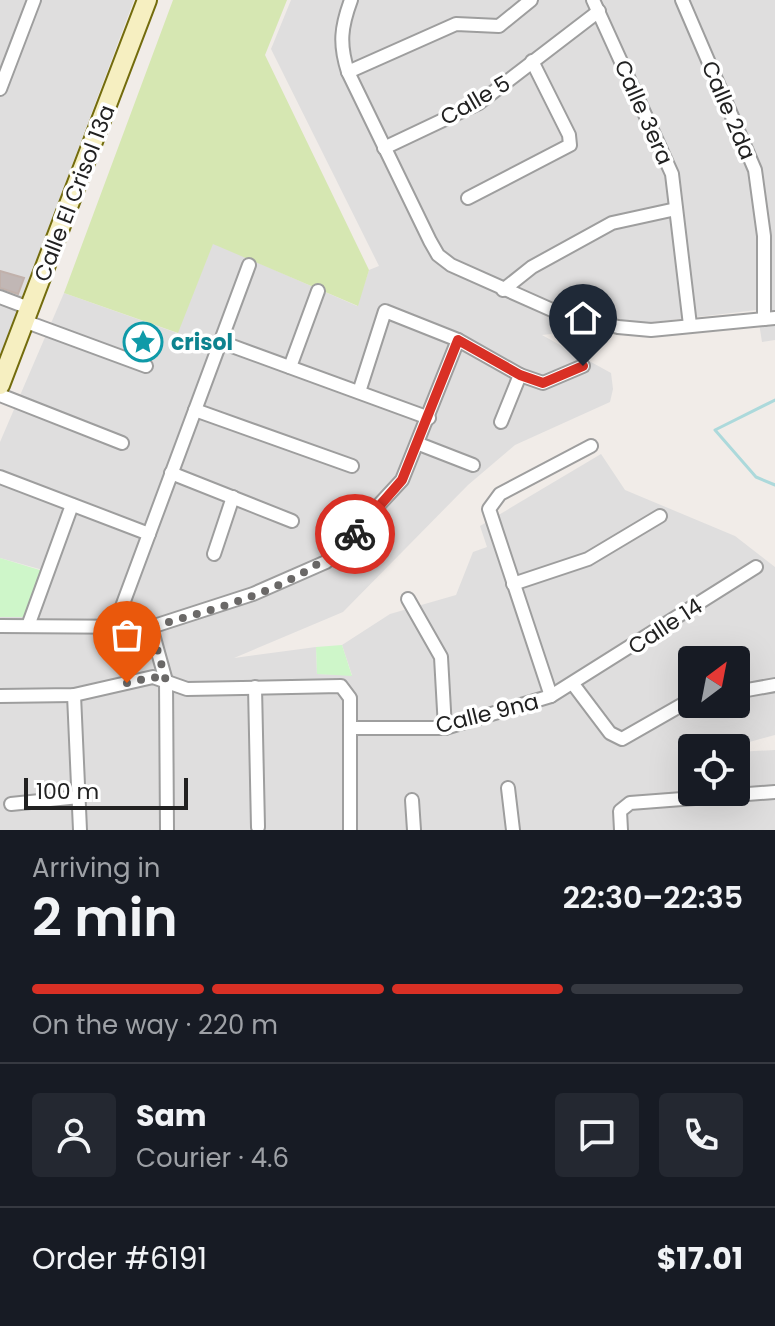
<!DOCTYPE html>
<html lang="en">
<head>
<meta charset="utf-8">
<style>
	body { margin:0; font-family:Poppins,sans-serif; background:#242831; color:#f1f3f6; height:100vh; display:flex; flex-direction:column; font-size:30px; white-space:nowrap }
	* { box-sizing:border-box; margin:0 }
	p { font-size:26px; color:#9ea1a6 }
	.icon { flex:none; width:44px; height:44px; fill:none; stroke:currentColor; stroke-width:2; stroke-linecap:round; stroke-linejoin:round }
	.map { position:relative; height:830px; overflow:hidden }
	.side { display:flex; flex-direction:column; background:#171b24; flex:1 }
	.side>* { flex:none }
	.needle { width:52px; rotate:32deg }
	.controls { position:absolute; left:678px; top:646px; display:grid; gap:16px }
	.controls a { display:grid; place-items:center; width:72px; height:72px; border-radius:8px; background:#171b24; box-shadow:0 8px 32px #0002; font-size:40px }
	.scale { position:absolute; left:24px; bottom:20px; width:164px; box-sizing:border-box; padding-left:8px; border:4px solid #212121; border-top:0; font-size:22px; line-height:28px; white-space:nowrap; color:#212121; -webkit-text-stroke:6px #fff; paint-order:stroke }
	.pin { position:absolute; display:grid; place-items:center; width:68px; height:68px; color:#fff; margin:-82px -34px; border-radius:50% 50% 50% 0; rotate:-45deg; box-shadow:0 0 8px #0007 }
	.pin .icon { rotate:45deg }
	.courier { position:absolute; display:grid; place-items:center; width:80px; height:80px; margin:-40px; border:6px solid #d93025; border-radius:50%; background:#fff; color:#222; box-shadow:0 2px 10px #0007 }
	.headline em { font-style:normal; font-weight:600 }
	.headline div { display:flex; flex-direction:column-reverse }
	.headline { display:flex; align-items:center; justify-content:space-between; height:136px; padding:0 32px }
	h1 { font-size:52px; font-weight:600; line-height:60px }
	.bar { display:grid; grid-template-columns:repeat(4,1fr); gap:12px 8px; align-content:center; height:96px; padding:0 32px }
	.bar i { height:10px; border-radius:6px; background:#363941 }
	.bar .active { background:#d93025 }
	.bar p { grid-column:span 4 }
	.line { display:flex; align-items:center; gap:20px; padding:0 32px; border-top:2px solid #363941 }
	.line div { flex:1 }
	.round { display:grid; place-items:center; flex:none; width:84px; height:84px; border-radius:8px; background:#242831 }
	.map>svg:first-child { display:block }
</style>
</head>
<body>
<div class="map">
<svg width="775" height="830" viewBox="0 0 775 830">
	<rect width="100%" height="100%" fill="#f1ece8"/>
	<g fill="#dfdede" fill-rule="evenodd">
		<polygon points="0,0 134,0 0,357"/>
		<path d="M291,0H775V340L762,342L757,310L542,335L611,373L613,389L610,402L515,445L468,485L343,612L234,658L316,647L317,674L352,675L342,645L390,614L456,595L473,552L487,547L480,526L601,454L625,490L735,536L775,567V735L727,748H692V792H736V752L775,750V830H0V617H25L43,570L0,558V442L64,293L177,333L213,243L357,306L369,270L379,266L271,49ZM692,660H736V704H692Z"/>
	</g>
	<polygon fill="#d6e7b2" points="173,0 287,0 265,55 369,270 358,306 213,244 178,333 64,293"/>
	<g fill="#cef6c9">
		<polygon points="0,558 43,571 25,617 0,617"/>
		<polygon points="342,645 352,676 317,674 316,647"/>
	</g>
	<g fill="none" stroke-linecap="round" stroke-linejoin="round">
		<polyline stroke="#acd9db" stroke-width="3" points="775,400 715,430 756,477 775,485"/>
	</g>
	<polygon fill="#c1b7b5" stroke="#c1b1ab" stroke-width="2" points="0,271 24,278 18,294 0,288"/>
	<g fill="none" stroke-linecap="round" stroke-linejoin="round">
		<defs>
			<g id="street">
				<path d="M351,0C341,27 339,44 348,72L430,241L438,255L451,265L552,310L618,327L651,330L775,318"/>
				<polyline points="593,0 672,174 690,325"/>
				<polyline points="682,0 755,170 764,236 764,319"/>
				<polyline points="348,72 456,24 499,26 531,0"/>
				<polyline points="0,89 34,0"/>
				<polyline points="384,148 479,103 599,11"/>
				<polyline points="468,198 570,145 569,135 532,61"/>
				<polyline points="503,290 532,267 612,223 676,209"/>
				<polyline points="0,297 29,308"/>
				<polyline points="24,321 146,366"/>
				<polyline points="221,342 429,418"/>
				<polyline points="290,367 318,291"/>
				<polyline points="359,392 385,311 458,340 520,375 543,383 583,366"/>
				<polyline points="0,395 122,443"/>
				<polyline points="195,410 352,466"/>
				<polyline points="501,422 520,375"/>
				<polyline points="419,444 473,465"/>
				<polyline points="171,473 292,521"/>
				<polyline points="0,477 149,534"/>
				<polyline points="214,554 233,497"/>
				<polyline points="513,584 588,559 660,516"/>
				<polyline points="408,599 441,657 445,728"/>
				<polyline points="0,626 151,627 253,594 326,562 402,480 458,340"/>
				<polyline points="28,626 72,505"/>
				<polyline points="151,627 166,681 167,830"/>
				<polyline points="114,628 249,265"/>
				<polyline points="573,684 610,733 622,739 692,699"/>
				<polyline points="255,687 258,827"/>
				<polyline points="736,692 775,685"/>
				<polyline points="74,695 80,830"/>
				<polyline points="0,696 74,695 153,677 187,689 341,686 350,698 350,830"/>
				<polyline points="551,696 489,509 500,494 591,446"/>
				<polyline points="350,728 445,728 551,696 756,567"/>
				<polyline points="508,788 513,830"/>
				<polyline points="412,800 414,830"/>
				<polyline points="11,804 79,797"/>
				<polyline points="621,830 620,811 630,803 775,792"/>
			</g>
			<polyline id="secondary" points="0,385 147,0"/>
		</defs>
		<use href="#street" stroke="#9e9e9e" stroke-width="16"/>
		<use href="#secondary" stroke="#736c0d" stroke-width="22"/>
		<use href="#street" stroke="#fff" stroke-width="12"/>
		<use href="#secondary" stroke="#f6efc1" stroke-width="18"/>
	</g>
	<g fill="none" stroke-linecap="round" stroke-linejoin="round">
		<path stroke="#6a6867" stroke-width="8" stroke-dasharray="0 14.4" d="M127,683L153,677L166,681L151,627C222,607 301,588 355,534"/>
		<polyline stroke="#d93025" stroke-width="10" points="355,534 402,480 458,340 520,375 543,383 583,366"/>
	</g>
	<defs>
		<symbol id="sight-ring" viewBox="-11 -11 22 22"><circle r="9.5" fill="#fff" stroke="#0f9aa8" stroke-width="1.5"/><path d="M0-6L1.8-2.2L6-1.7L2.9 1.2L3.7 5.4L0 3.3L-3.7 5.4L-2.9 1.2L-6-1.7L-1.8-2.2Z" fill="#0f9aa8"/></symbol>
	</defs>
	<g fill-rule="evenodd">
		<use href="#sight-ring" x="121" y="320" width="44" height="44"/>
	</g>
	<g text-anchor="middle" stroke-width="7" stroke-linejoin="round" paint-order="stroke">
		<g font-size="22" fill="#212121" stroke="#fff">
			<text transform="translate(475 100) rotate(-30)" y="8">Calle 5</text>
			<text transform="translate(729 110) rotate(67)" y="8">Calle 2da</text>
			<text transform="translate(644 112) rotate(66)" y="8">Calle 3era</text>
			<text transform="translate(74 193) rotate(-69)" y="8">Calle El Crisol 13a</text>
			<text transform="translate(665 626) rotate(-33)" y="8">Calle 14</text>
			<text transform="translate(487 713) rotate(-14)" y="8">Calle 9na</text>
		</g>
		<g font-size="22" font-weight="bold" fill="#0d838f" stroke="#fff" text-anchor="start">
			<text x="171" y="350">crisol</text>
		</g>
	</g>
</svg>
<div class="controls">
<a><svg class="needle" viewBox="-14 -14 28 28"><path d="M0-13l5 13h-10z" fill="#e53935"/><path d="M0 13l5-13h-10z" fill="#9ea1a6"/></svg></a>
<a><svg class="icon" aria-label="locate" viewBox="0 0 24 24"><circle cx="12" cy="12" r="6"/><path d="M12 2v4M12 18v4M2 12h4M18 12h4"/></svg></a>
</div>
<div class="scale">100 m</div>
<div class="pin" style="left:127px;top:683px;background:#ea580c"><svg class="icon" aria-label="bag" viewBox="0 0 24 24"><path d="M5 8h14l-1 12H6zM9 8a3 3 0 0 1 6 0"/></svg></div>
<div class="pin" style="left:583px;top:366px;background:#1f2937"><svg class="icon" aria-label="home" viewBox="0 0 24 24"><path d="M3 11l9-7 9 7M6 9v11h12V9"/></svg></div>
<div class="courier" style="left:355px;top:534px"><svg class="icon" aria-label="bike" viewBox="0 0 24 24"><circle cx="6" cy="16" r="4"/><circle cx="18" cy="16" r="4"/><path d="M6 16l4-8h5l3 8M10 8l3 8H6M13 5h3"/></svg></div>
</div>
<section class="side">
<div class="headline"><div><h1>2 min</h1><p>Arriving in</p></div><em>22:30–22:35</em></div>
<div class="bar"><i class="active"></i><i class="active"></i><i class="active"></i><i></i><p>On the way · 220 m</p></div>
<div class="line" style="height:144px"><a class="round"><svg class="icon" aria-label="person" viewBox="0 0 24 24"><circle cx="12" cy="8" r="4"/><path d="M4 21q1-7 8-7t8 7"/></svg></a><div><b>Sam</b><p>Courier · 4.6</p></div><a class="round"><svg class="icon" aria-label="chat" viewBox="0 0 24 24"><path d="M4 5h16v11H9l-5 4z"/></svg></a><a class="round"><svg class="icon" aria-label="phone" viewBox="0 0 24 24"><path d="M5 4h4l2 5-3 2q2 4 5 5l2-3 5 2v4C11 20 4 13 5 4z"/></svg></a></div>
<div class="line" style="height:104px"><div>Order #6191</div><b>$17.01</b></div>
</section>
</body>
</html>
